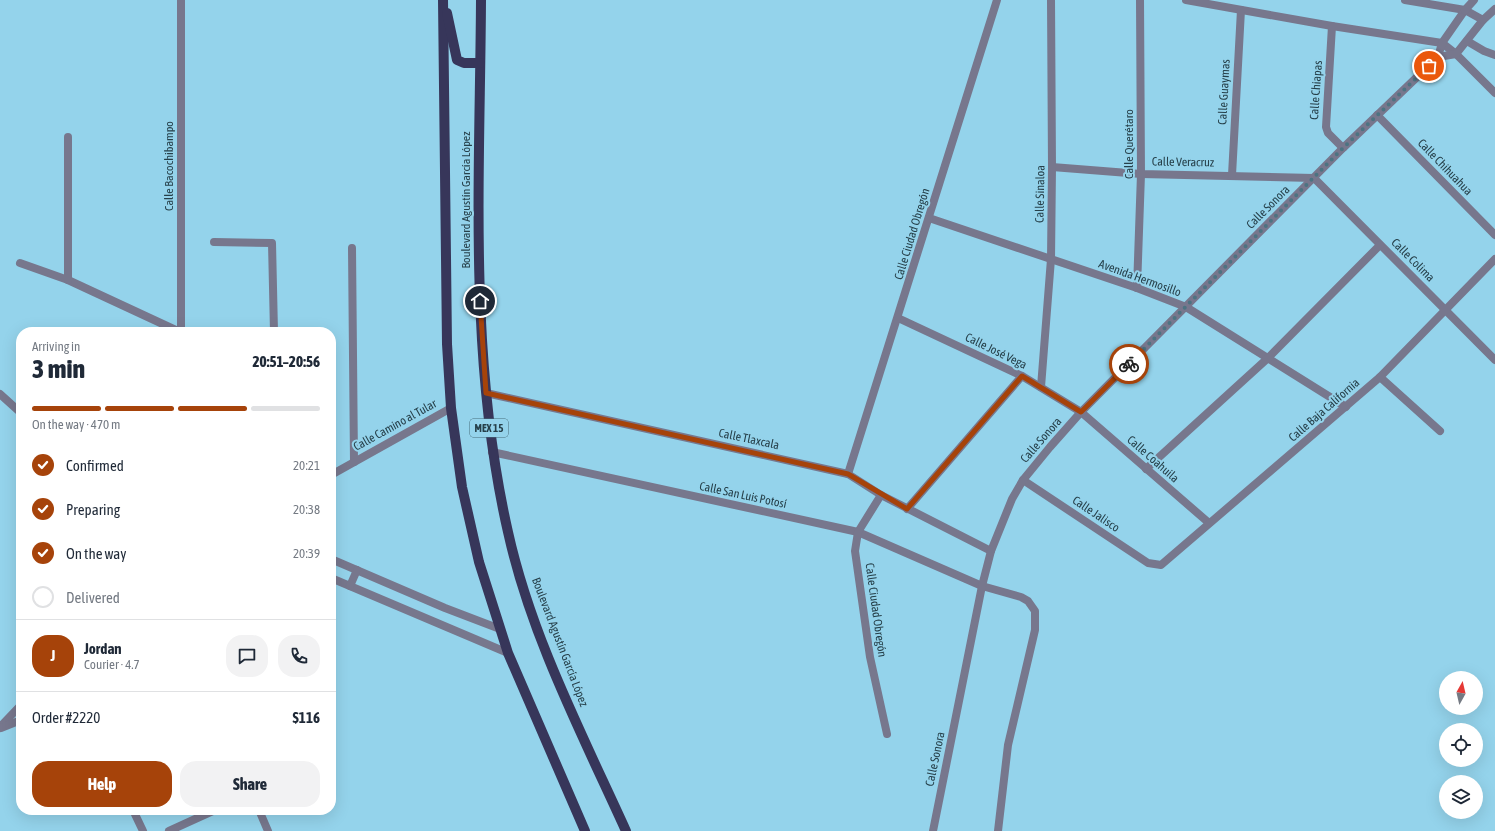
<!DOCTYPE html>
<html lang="en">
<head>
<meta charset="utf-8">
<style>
	body { margin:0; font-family:"Asap Condensed",sans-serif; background:#f2f2f3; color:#1f2937; height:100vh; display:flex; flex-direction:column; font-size:15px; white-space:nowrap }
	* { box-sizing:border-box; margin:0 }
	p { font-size:13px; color:#747a83 }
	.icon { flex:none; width:22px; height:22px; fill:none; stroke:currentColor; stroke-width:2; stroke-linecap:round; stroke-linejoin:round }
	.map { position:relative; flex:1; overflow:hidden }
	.sheet { position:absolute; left:16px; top:327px; width:320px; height:488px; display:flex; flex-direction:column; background:#fff; border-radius:16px; box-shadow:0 4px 16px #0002 }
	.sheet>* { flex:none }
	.needle { width:26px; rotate:8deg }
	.tools { position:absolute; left:1439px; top:671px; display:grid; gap:8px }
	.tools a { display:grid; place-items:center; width:44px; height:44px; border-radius:50%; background:#fff; box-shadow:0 4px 16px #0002; font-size:20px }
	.pin { position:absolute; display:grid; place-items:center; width:34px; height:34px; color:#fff; margin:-17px; border:2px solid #fff; border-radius:50%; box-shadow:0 1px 4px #0007 }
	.courier { position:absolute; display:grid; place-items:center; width:40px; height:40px; margin:-20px; border:3px solid #a6430a; border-radius:50%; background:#fff; color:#222; box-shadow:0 1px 5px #0007 }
	.overview em { font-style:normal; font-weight:800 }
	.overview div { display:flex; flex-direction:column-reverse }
	.overview { display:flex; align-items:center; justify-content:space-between; height:68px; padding:0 16px }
	h1 { font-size:26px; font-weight:800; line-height:30px }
	.bar { display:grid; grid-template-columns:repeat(4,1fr); gap:6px 4px; align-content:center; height:48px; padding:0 16px }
	.bar i { height:5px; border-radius:3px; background:#e0e1e3 }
	.bar .selected { background:#a6430a }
	.bar p { grid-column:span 4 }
	.line { display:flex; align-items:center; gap:10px; padding:0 16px; border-top:1px solid #e0e1e3 }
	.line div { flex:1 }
	.round { display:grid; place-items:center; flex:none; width:42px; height:42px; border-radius:16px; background:#f2f2f3 }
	ol { padding:0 16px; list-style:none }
	li { display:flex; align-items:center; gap:12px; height:44px }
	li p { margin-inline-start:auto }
	li .icon { padding:4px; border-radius:50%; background:#a6430a; color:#fff; stroke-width:4 }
	li:last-child { color:#747a83 }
	li i { width:22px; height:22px; border:2px solid #e0e1e3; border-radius:50% }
	.cta { display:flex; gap:8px; margin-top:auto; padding:8px 16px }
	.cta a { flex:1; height:46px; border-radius:16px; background:#a6430a; color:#fff; font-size:16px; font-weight:800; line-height:46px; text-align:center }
	.cta a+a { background:#f2f2f3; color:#1f2937 }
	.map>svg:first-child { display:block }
</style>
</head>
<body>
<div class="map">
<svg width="1495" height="831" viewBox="0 0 1495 831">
	<rect width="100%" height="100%" fill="#94d3eb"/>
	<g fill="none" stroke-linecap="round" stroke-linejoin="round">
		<g stroke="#77778d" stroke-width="8">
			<polyline points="181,0 181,332"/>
			<polyline points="1186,0 1332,26 1442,43 1456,54 1495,93"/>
			<polyline points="1332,26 1326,127 1328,133 1343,148"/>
			<polyline points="1467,41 1484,51 1495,55"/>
			<polyline points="1438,57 1456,54 1483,20"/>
			<polyline points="1377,115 1495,235"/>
			<polyline points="1052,167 1141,174 1314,178 1495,360"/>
			<polyline points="1232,175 1241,10"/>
			<polyline points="929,218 1137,288 1186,307 1346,407"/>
			<polyline points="214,242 272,243 274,332"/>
			<polyline points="352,248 354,462"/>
			<polyline points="20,263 68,280 180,332"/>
			<polyline points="68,280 68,137"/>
			<polyline points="1137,288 1141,174 1140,0"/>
			<polyline points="898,318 1022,376 1081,412 1209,523"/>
			<polyline points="1380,377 1440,431"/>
			<polyline points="1041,387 1051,259 1052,167 1051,0"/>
			<polyline points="486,393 848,474 881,495 991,551"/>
			<polyline points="0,394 21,413"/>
			<polyline points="492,452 858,532 982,586 1021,597 1028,601 1035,611 1035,630 1008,745 998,831"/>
			<polyline points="1146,469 1268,358 1380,245"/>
			<polyline points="848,474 997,0"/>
			<polyline points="331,475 451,408"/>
			<polyline points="1023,480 1148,563 1161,565 1380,377 1495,259"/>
			<polyline points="881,495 858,532 855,551 870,657 887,734"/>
			<polyline points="907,509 1022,376"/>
			<polyline points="331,559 445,608 500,629"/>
			<polyline points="331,578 508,653"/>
			<polyline points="350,586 357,570"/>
			<polyline points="0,727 21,705"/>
			<polyline points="1,728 21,720"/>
			<polyline points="133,810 143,831"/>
			<polyline points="259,810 268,831"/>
			<polyline points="169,831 215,810"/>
			<polyline points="933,831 982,586 991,551 1012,499 1023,480 1050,447 1081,412 1343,148 1438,57 1442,43 1465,10"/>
		</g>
		<g stroke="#77778d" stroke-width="8">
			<polyline points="1405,0 1465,10 1483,20 1495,9"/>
			<polyline points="1465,10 1474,0"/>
		</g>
		<g stroke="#37365a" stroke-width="10">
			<polyline points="443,0 447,344 451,408 462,487 479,562 508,653 585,831"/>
			<path d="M481,0C480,177 468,357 508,532C531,636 582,734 626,831"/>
			<polyline points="447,13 457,60 464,63 480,63"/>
		</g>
	</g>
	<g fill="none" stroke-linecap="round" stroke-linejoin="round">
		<polyline stroke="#4c7382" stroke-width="4" stroke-dasharray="0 7.2" points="1129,364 1343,148 1429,66"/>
		<polyline stroke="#a6430a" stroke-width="5" points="480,301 486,393 848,474 907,509 1022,376 1081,412 1129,364"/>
	</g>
	<g text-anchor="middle" stroke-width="4" stroke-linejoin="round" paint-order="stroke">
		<rect fill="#94d3eb" stroke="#476c7a" stroke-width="1" x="470" y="419" width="38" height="18" rx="3"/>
		<g font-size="11" font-weight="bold" fill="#26404a">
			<text x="489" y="432">MEX 15</text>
		</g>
		<g font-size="12" fill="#26404a" stroke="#94d3eb">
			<text transform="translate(1316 90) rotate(-86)" y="4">Calle Chiapas</text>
			<text transform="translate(1224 92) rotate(-87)" y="4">Calle Guaymas</text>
			<text transform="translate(1129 144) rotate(-90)" y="4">Calle Querétaro</text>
			<text transform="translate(1183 162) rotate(1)" y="4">Calle Veracruz</text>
			<text transform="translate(169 166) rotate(-90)" y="4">Calle Bacochibampo</text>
			<text transform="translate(1445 167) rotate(46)" y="4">Calle Chihuahua</text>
			<text transform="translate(1040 194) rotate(-89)" y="4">Calle Sinaloa</text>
			<text transform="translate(466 200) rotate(-90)" y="4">Boulevard Agustín García López</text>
			<text transform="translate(1268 207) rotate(-45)" y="4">Calle Sonora</text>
			<text transform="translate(912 234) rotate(-73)" y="4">Calle Ciudad Obregón</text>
			<text transform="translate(1413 260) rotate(45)" y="4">Calle Colima</text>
			<text transform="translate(1140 278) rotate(20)" y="4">Avenida Hermosillo</text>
			<text transform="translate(996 351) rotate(26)" y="4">Calle José Vega</text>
			<text transform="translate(1324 410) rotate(-41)" y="4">Calle Baja California</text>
			<text transform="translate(395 425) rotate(-29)" y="4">Calle Camino al Tular</text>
			<text transform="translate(749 439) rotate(12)" y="4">Calle Tlaxcala</text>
			<text transform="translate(1041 440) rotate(-49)" y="4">Calle Sonora</text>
			<text transform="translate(1153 459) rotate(41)" y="4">Calle Coahuila</text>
			<text transform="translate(743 495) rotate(12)" y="4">Calle San Luis Potosí</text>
			<text transform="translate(1096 514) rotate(34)" y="4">Calle Jalisco</text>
			<text transform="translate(876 610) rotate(82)" y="4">Calle Ciudad Obregón</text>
			<text transform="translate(560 642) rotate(69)" y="4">Boulevard Agustín García López</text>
			<text transform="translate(935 759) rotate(-78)" y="4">Calle Sonora</text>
		</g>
	</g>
</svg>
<div class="tools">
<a><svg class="needle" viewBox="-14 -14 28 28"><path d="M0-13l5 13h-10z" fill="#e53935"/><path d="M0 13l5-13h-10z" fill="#747a83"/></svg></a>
<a><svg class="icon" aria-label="locate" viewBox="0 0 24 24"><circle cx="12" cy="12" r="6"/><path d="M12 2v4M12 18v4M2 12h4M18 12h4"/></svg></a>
<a><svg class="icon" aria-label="layers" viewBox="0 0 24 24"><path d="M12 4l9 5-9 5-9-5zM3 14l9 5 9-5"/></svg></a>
</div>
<div class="pin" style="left:1429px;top:66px;background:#ea580c"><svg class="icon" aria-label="bag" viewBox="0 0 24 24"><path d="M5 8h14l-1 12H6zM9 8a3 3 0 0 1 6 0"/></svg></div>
<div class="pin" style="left:480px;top:301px;background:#1f2937"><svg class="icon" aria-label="home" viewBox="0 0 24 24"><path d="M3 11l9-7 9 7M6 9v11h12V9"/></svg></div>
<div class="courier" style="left:1129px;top:364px"><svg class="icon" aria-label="bike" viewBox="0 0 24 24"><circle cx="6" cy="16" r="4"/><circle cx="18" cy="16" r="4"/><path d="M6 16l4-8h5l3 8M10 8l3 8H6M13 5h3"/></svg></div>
<section class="sheet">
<div class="overview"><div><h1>3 min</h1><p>Arriving in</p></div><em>20:51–20:56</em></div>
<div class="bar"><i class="selected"></i><i class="selected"></i><i class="selected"></i><i></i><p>On the way · 470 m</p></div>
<ol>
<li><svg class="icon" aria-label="check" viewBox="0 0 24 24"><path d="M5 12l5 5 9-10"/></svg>Confirmed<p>20:21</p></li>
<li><svg class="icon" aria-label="check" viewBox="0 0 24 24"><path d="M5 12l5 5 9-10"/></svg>Preparing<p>20:38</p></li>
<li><svg class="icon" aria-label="check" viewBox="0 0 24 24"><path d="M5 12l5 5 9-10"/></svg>On the way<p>20:39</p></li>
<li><i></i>Delivered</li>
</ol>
<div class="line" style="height:72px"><b class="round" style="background:#a6430a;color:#fff">J</b><div><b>Jordan</b><p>Courier · 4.7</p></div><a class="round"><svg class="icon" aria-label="chat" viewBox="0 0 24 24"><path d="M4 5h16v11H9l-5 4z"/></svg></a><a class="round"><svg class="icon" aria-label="phone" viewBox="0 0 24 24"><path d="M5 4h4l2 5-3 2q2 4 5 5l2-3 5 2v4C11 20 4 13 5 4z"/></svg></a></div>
<div class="line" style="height:52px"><div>Order #2220</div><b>$116</b></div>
<div class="cta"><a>Help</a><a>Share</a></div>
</section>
</div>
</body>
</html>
